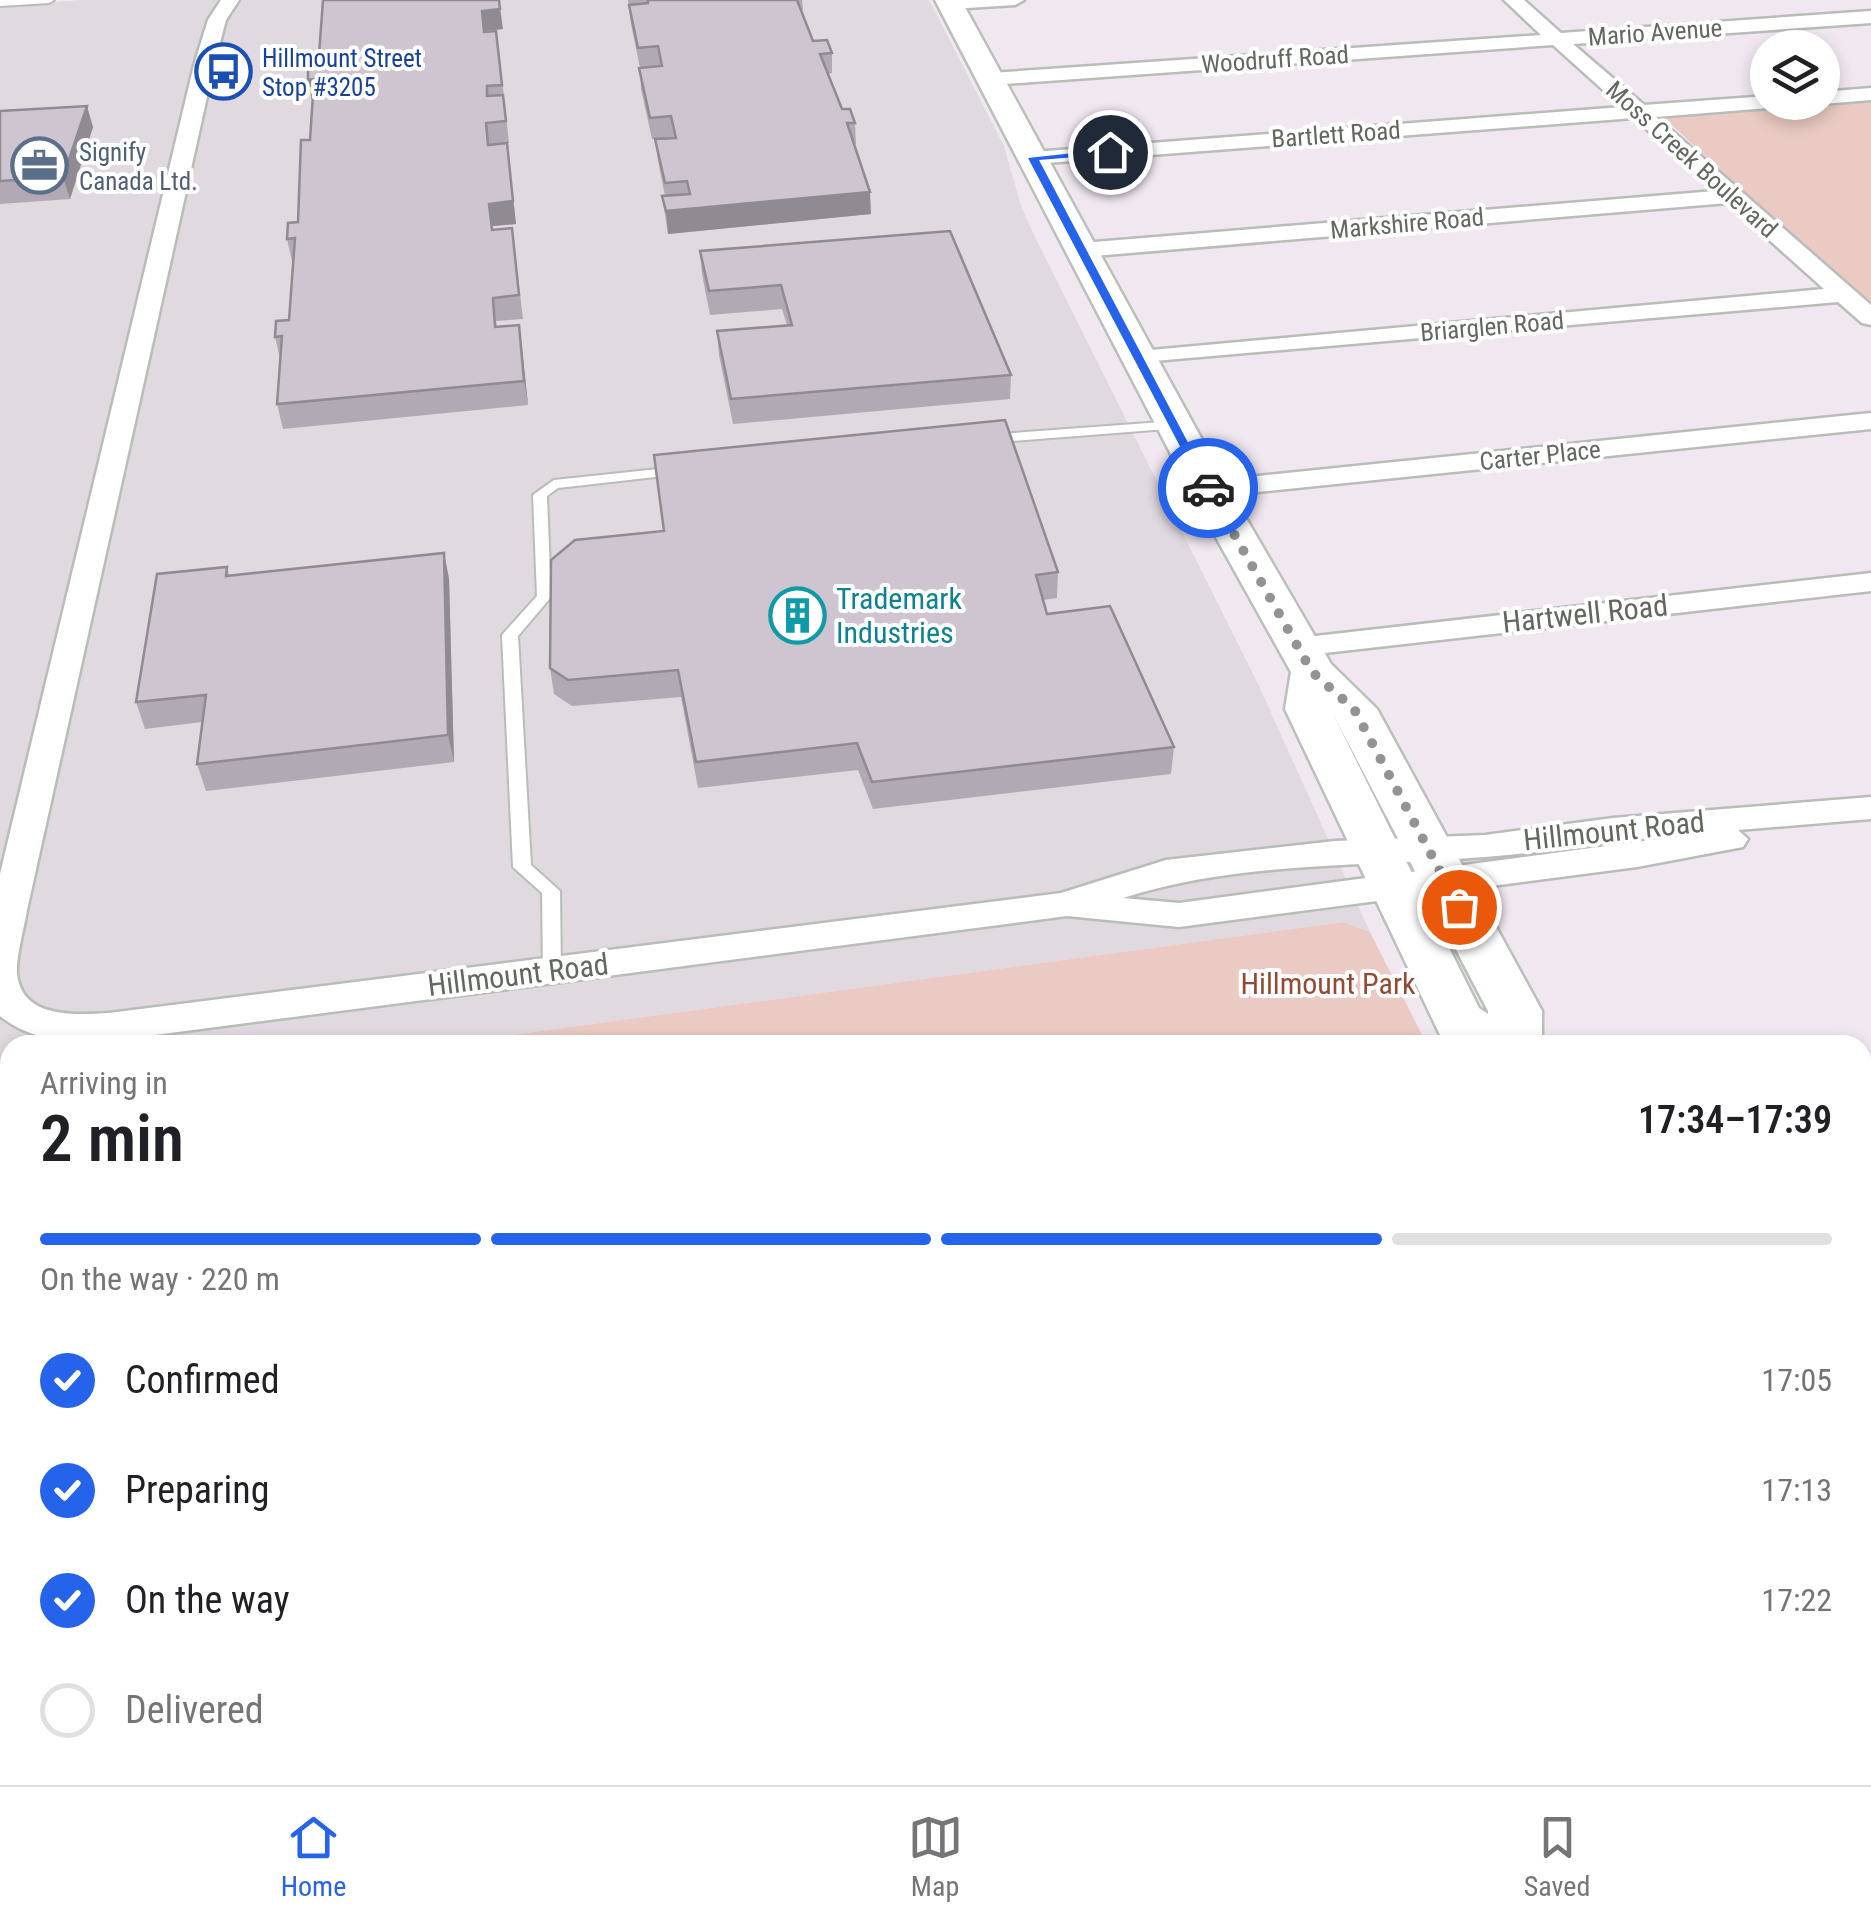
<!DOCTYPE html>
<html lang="en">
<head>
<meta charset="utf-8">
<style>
	body { margin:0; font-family:"Roboto Condensed",sans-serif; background:#f6f6f6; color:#202124; height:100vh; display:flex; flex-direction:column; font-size:38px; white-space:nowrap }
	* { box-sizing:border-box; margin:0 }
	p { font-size:32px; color:#757577 }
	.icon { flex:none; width:55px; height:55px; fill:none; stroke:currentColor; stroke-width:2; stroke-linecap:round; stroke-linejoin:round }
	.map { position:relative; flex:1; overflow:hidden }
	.sheet { position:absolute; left:0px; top:1035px; width:1872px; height:750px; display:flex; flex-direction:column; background:#fff; border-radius:30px 30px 0 0; box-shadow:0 5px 15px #0003 }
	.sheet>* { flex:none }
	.fabs { position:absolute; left:1750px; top:30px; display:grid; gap:20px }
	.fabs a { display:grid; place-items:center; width:90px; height:90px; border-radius:50%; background:#fff; box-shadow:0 5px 15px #0003; font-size:50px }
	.pin { position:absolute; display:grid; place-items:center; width:85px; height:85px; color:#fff; margin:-42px; border:5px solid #fff; border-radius:50%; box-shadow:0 2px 10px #0007 }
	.courier { position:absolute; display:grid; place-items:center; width:100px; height:100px; margin:-50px; border:8px solid #2563eb; border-radius:50%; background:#fff; color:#222; box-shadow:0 2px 12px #0007 }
	.headline em { font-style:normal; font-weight:600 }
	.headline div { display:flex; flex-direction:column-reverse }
	.headline { display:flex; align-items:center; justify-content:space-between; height:170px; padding:0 40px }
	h1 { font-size:65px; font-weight:600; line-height:75px }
	.bar { display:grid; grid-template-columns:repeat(4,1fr); gap:15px 10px; align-content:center; height:120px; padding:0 40px }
	.bar i { height:12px; border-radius:8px; background:#e0e0e0 }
	.bar .active { background:#2563eb }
	.bar p { grid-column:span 4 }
	ol { padding:0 40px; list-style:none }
	li { display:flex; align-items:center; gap:30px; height:110px }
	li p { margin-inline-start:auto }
	li .icon { padding:10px; border-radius:50%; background:#2563eb; color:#fff; stroke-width:4 }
	li:last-child { color:#757577 }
	li i { width:55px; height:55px; border:5px solid #e0e0e0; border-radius:50% }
	.tab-bar { display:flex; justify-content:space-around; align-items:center; height:140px; border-top:2px solid #e0e0e0; background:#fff; font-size:28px; color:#757577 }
	.tab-bar a { display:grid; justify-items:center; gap:5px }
	.tab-bar .active { color:#2563eb }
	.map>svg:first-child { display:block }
</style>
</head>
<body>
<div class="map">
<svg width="1871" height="1785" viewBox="0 0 1871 1785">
	<rect width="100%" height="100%" fill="#f1e7f1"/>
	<g fill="#e0d9e0">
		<polygon points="83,0 929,0 1004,146 1021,206 1034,235 1259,686 1370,932 1344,922 438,1045 10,1045 10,1520 0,1527 0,6"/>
		<polygon points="631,1775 1806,1775 1812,1785 634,1785"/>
	</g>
	<g fill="#eacac2">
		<polygon points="1871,98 1871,303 1768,212 1757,209 1724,181 1727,176 1666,120 1669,116"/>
		<polygon points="1344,922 1370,932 1427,1045 438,1045"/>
		<polygon points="10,1520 10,1775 631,1775 634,1785 0,1785 0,1527"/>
	</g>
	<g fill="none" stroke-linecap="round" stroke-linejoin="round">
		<defs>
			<g id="lane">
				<polygon points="0,0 54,0 49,3 0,6"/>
				<polygon points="1175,421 1182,425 1180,428 986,443 979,439 986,435"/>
				<polygon points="677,467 684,471 682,474 558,488 547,496 551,597 518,636 531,865 560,891 561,971 558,976 546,976 543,971 542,893 513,867 502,635 537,596 533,495 554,480"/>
				<polygon points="748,1775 774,1775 776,1785 750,1785"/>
			</g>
			<g id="street">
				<path d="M221,0H239L226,20L214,65L27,910C24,929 16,956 17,973C21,1019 75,1015 109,1013L1061,893L1166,860L1335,841L1485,835L1613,818L1871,797V819L1738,830L1748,839L1743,847L1637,867L1179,927L1067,916L109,1041C70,1043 31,1041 0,1016V874L194,65L208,20ZM1703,833L1179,903L1123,898C1239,861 1363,867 1484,857C1557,851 1630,839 1703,833Z"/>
				<polygon points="945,0 1024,0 1015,5 951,9 942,4"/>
				<polygon points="1504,0 1524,0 1561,33 1871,11 1871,23 1573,44 1644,105 1768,96 1768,102 1778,102 1768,108 1656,117 1871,305 1871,325 1862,323 1838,302 1131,363 1128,358 1131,353 1140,351 1824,289 1728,203 1082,257 1071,250 1082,243 1715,191 1634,118 1033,164 1022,158 1033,152 1622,107 1553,45 991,85 981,79 991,73 1541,35"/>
				<polygon points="1871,88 1871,100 1822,104 1816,102 1822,102 1822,92"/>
				<polygon points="1871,413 1871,429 1209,497 1195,489 1209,481"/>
				<polygon points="1871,573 1871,591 1298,656 1287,653 1283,647 1287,641 1298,638"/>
				<polygon points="1871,1089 1871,1119 1862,1121 1862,1091"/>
				<polygon points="1871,1469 1871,1511 1862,1512 1862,1470"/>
			</g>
			<g id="secondary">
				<path d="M935,0H961L1229,489L1331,664L1377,709L1542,1011V1045H1454L1440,1035L1285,709L1291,672L1189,489ZM1333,714L1488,1011V1014L1479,1008Z"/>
				<polygon points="1862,1668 1871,1671 1871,1755 1862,1751"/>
			</g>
		</defs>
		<use href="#lane" stroke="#b8beb7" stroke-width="4"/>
		<use href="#street" stroke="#b8beb7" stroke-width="5"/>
		<use href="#secondary" stroke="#bac1b8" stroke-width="5"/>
		<use href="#lane" fill="#fff" fill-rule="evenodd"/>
		<use href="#street" fill="#fff" fill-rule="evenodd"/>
		<use href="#secondary" fill="#fff" fill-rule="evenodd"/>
	</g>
	<g fill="#b1a9b3">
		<polygon points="323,0 503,29 484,31 499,51 509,143 490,144 507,143 516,224 493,226 493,230 512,228 523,319 496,321 497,327 519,325 528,405 283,429 277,404 280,358 275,337 289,320 293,261 292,261 287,239 298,222 310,140 312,100 308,80 318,68"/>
		<polygon points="628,0 802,0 803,10 801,10 813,41 832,53 832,73 828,74 842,109 855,123 856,144 854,144 871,214 668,234 662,196 665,196 658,161 655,139 673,138 652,139 641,89 640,68 631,24"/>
		<polygon points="0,111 93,127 70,199 0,204"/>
		<polygon points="700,251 1011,375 1010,399 733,424 719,355 717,331 787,325 782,309 710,315 702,274"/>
		<polygon points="654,455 1058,572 1057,598 1043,600 1047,614 1174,747 1171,774 873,809 858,770 698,788 681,697 572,706 554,694 550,668 664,531"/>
		<polygon points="444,553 449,579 454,762 206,791 197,764 202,722 145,729 136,702 227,567 229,575"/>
	</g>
	<g fill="#908a92">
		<polygon points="499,0 503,29 484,31 487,52 482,11"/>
		<polygon points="314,79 312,100 308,80"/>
		<polygon points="87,106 93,127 70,199 63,177"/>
		<polygon points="507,143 516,224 493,226 495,253 489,204"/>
		<polygon points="870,192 871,214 668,234 666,211"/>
		<polygon points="519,325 522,348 528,405 524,381"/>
		<polygon points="444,553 449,579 454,762 448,735"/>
	</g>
	<g fill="#cec5d0" stroke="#908a92" stroke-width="2.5">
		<polygon points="323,0 499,0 500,9 482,11 484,32 496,31 502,85 487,86 487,96 503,95 506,121 486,123 488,145 507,143 513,201 489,204 492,230 512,228 519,295 493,298 495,327 519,325 524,381 277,404 282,336 275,337 276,321 289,320 295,238 287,239 288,223 298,222 301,140 310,140 314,79 308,80 308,69 318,68"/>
		<polygon points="648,0 797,0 813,41 827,40 832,53 820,54 842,109 850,109 855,123 847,123 870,192 666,211 662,196 690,194 687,181 665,183 655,139 676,138 671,116 650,118 639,68 662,66 658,46 638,48 629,5 648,3"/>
		<polygon points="87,106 63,177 0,181 0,111"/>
		<polygon points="950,231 1011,375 731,399 717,331 792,325 781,285 709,291 700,251"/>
		<polygon points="1005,420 1058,572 1036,575 1047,614 1110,606 1174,747 872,782 857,743 696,762 678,670 568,680 550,668 551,560 575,540 664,531 654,455"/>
		<polygon points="444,553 448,735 197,764 206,695 136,702 157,574 227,567 226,576"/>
		<polygon points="875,1775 1723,1775 1727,1785 877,1785"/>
	</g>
	<polygon fill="#2563eb" points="1110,149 1114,154 1039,160 1213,490 1202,488 1028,158"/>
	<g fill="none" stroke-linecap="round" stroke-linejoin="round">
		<polyline stroke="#939491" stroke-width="10" stroke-dasharray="0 18" points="1208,488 1312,672 1354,709 1459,907"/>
	</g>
	<defs>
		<symbol id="bus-ring" viewBox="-11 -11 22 22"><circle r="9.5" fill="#fff" stroke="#1a4fb4" stroke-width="1.5"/><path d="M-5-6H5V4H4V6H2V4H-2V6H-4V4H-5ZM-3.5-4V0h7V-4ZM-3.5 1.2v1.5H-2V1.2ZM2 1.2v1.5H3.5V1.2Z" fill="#1a4fb4"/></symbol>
		<symbol id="office-ring" viewBox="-11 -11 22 22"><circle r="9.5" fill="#fff" stroke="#5c6f8a" stroke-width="1.5"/><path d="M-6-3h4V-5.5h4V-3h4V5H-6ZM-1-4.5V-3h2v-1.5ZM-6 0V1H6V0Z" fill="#5c6f8a"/></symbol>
		<symbol id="building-ring" viewBox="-11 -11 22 22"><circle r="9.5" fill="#fff" stroke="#0f9aa8" stroke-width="1.5"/><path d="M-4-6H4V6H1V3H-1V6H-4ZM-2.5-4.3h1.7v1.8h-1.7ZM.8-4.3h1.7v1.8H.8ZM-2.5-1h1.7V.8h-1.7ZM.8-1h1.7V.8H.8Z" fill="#0f9aa8"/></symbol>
	</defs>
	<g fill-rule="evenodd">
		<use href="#bus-ring" x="192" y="40" width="63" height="63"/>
		<use href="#office-ring" x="8" y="134" width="63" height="63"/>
		<use href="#building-ring" x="766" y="584" width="63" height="63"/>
	</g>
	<g text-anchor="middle" stroke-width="8" stroke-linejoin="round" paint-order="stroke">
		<g font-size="25" fill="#61685e" stroke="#fff">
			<text transform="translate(1655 32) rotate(-4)" y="9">Mario Avenue</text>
			<text transform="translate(1275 59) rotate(-4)" y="9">Woodruff Road</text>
			<text transform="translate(1336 134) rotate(-4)" y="9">Bartlett Road</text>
			<text transform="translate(1692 159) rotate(42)" y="9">Moss Creek Boulevard</text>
			<text transform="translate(1407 223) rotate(-5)" y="9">Markshire Road</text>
			<text transform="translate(1492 326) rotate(-5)" y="9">Briarglen Road</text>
			<text transform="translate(1540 455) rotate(-6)" y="9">Carter Place</text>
		</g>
		<g font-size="25" fill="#164399" stroke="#fff" text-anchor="start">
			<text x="262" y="67">Hillmount Street<tspan x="262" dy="29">Stop #3205</tspan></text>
		</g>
		<g font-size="25" fill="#4e5e75" stroke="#fff" text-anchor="start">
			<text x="79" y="161">Signify<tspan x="79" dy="29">Canada Ltd.</tspan></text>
		</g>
		<g font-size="30" fill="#0d838f" stroke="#fff" text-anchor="start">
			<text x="836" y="609">Trademark<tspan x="836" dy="34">Industries</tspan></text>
		</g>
		<g font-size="30" fill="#61685e" stroke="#fff">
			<text transform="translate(1585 614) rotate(-6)" y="10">Hartwell Road</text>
			<text transform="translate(1614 831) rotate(-6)" y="10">Hillmount Road</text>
			<text transform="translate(518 975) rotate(-7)" y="10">Hillmount Road</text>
		</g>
		<g font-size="30" fill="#944a32" stroke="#fff">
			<text x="1328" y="994">Hillmount Park</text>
		</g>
	</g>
</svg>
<div class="fabs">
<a><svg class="icon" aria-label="layers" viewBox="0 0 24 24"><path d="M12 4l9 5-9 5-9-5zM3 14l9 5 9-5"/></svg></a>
</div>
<div class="pin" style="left:1459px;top:907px;background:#ea580c"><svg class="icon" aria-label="bag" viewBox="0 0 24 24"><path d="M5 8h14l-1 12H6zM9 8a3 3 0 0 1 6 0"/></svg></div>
<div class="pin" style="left:1110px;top:152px;background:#1f2937"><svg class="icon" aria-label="home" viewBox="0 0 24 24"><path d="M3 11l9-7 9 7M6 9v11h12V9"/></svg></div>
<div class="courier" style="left:1208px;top:488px"><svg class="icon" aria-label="car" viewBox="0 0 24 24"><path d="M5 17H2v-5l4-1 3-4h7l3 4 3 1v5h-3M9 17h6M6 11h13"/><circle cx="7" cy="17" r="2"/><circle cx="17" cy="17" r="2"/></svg></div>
<section class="sheet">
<div class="headline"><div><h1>2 min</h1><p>Arriving in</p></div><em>17:34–17:39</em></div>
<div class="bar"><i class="active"></i><i class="active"></i><i class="active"></i><i></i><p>On the way · 220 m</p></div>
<ol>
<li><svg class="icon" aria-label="check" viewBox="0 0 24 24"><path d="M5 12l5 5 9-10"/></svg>Confirmed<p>17:05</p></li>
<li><svg class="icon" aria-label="check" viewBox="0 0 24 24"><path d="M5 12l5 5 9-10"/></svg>Preparing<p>17:13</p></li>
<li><svg class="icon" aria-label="check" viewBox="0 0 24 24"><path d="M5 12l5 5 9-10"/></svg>On the way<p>17:22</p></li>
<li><i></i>Delivered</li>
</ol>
</section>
</div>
<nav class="tab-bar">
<a class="active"><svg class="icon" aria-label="home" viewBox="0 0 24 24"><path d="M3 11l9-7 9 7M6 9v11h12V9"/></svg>Home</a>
<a><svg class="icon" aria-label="map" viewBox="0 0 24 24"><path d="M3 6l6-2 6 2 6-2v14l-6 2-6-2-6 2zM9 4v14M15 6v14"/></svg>Map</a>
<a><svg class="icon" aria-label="saved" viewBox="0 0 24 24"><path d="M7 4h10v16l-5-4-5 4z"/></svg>Saved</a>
</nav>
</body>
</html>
